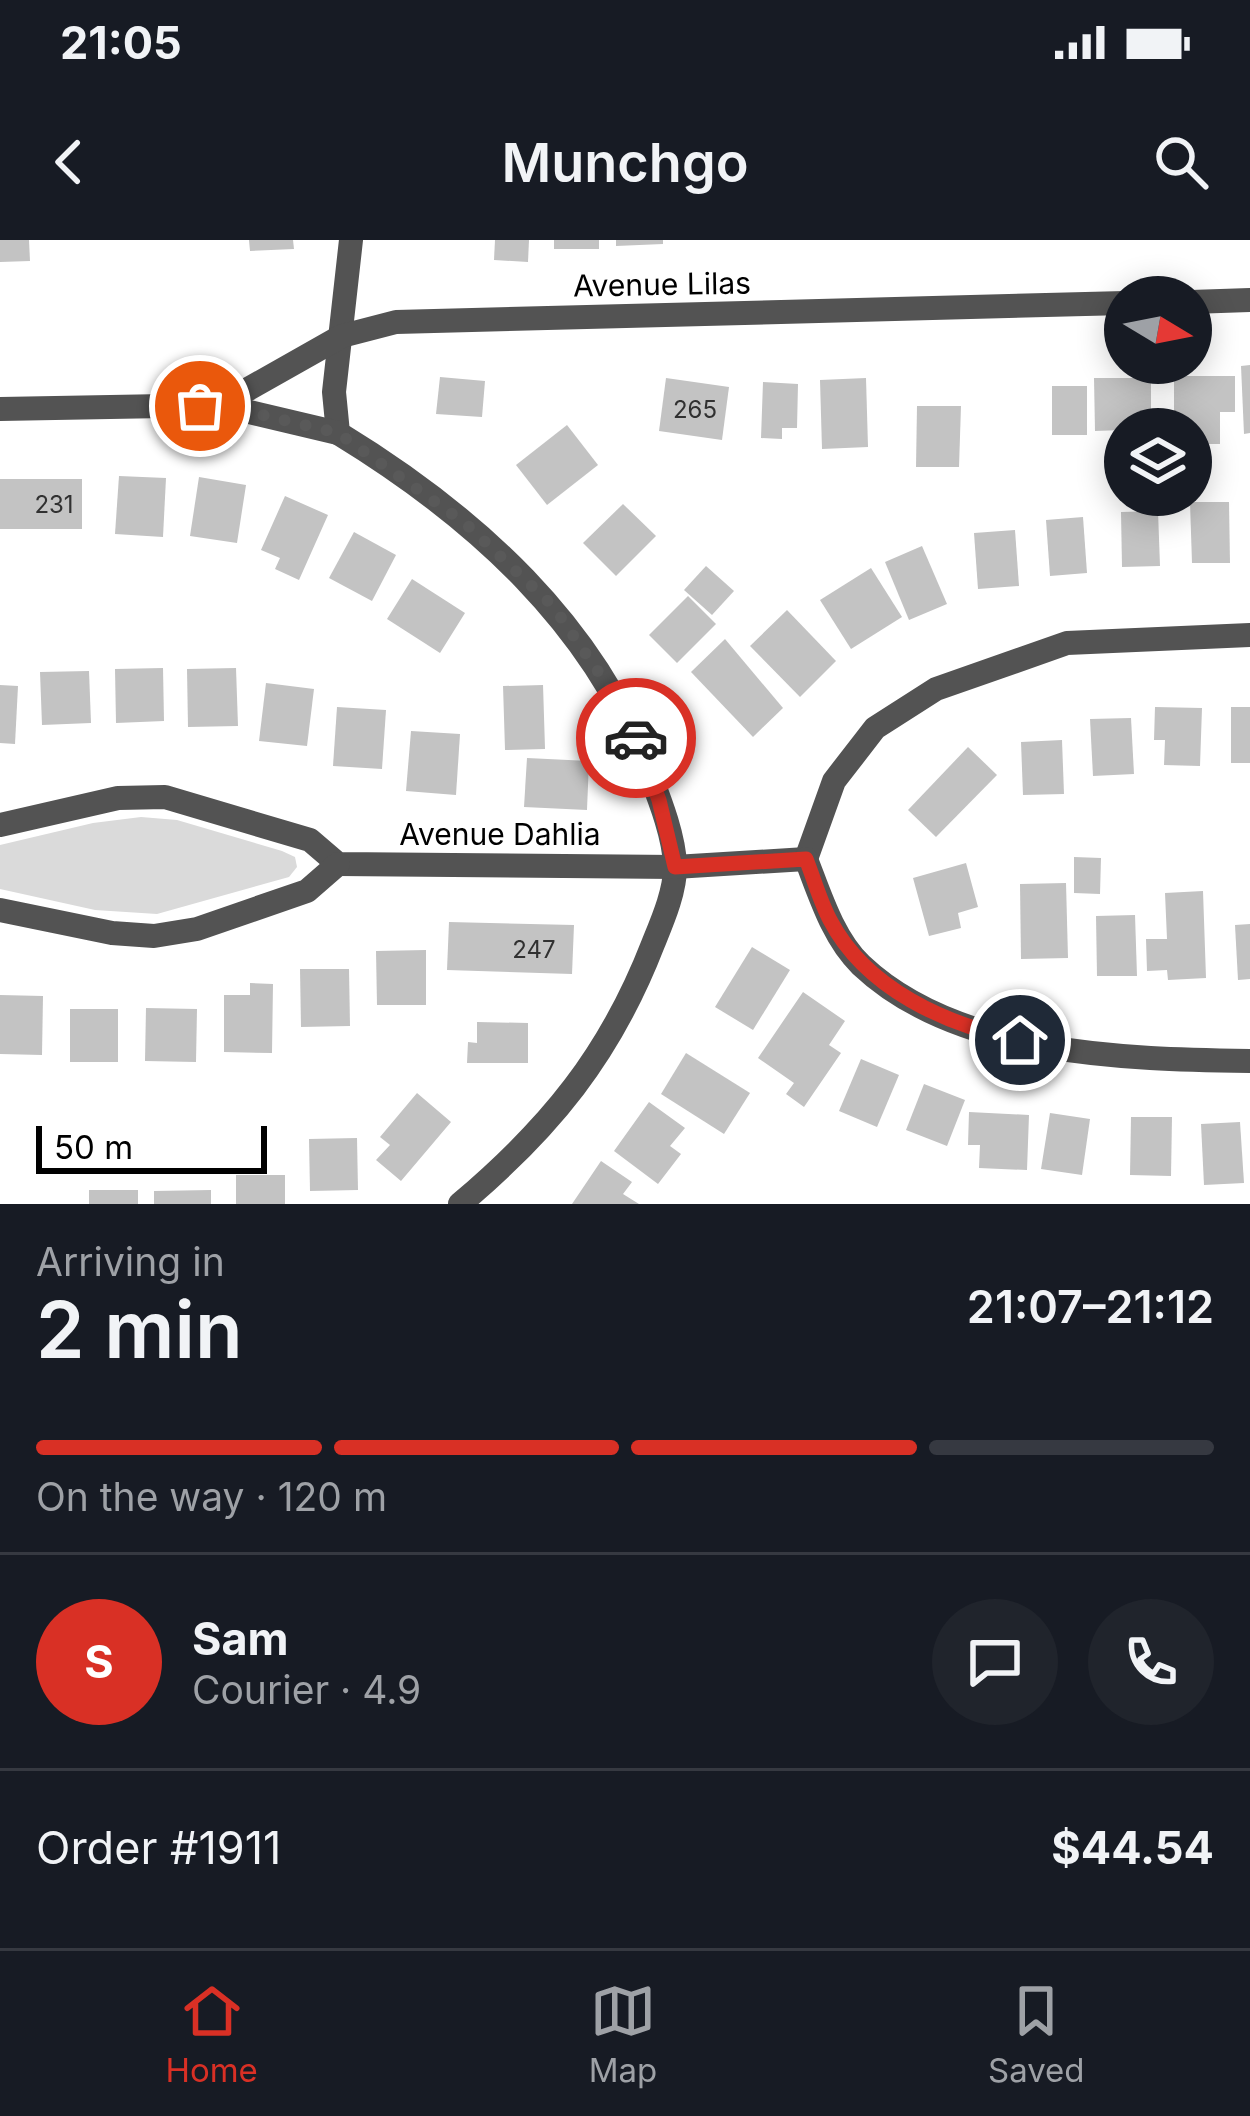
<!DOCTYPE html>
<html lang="en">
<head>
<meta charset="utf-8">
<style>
	body { margin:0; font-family:Inter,sans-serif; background:#20242c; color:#f1f3f6; height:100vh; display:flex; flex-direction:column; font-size:45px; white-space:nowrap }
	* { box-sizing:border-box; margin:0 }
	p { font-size:39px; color:#9ea1a6 }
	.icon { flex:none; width:66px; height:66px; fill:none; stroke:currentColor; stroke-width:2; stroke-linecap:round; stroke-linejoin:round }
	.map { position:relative; height:964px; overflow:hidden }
	.drawer { display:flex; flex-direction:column; background:#171b24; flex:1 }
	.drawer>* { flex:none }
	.needle { width:78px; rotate:100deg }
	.fabs { position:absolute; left:1104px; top:36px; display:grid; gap:24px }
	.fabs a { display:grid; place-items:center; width:108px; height:108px; border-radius:50%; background:#171b24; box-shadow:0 6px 30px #0003; font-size:60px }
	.scale { position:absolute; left:36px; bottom:30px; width:231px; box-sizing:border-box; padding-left:12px; border:6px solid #000; border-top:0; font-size:33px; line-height:42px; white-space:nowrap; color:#000; -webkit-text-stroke:9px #fff; paint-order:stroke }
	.pin { position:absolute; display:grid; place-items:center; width:102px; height:102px; color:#fff; margin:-51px; border:6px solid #fff; border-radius:50%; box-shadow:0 3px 12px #0007 }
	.courier { position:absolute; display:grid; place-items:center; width:120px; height:120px; margin:-60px; border:9px solid #d93025; border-radius:50%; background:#fff; color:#222; box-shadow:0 3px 15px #0007 }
	.summary em { font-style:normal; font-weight:600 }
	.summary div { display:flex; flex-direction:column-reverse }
	.summary { display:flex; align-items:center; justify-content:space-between; height:204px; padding:0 36px }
	h1 { font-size:78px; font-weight:600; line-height:90px }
	.bar { display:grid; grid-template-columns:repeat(4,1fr); gap:18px 12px; align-content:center; height:144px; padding:0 36px }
	.bar i { height:15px; border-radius:9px; background:#363941 }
	.bar .active { background:#d93025 }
	.bar p { grid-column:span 4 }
	.line { display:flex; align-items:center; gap:30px; padding:0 36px; border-top:3px solid #363941 }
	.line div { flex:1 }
	.round { display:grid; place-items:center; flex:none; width:126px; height:126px; border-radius:63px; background:#20242c }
	.status { display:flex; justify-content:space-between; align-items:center; height:84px; padding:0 60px; background:#171b24; direction:ltr }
	.status svg { height:33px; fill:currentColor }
	header { display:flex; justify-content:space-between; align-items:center; height:156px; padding:0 36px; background:#171b24; font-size:54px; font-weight:600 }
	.menu { display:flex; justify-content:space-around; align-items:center; height:168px; border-top:3px solid #363941; background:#171b24; font-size:33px; color:#9ea1a6 }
	.menu a { display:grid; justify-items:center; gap:6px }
	.menu .active { color:#d93025 }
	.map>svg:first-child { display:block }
</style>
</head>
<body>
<div class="status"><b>21:05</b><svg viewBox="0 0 49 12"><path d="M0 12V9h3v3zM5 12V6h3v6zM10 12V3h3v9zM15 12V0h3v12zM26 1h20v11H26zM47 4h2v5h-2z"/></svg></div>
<header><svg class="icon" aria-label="back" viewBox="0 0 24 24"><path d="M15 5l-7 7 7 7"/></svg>Munchgo<svg class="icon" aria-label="search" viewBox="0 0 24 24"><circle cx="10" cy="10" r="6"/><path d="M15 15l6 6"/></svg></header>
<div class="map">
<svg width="1250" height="964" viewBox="0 0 1250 964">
	<rect width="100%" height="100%" fill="#fff"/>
	<polygon fill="#dadada" points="141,577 177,580 282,611 295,617 297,627 289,637 157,674 95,670 0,649 0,605 93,583"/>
	<g fill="#c3c3c3">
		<polygon points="0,0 29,0 30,21 0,22"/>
		<polygon points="249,0 293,0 294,9 250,11"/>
		<polygon points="495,0 529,0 528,22 494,20"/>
		<rect x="554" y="0" width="45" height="9"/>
		<polygon points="616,0 663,0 663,4 616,6"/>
		<polygon points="1250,125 1250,193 1244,194 1241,126"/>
		<polygon points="1174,136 1235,136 1235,172 1220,172 1220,204 1191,204 1191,189 1174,189"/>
		<polygon points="440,137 485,141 482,177 436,174"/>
		<polygon points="666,138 729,147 722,200 659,191"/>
		<polygon points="866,138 868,207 822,209 820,140"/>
		<polygon points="1094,138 1151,138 1151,189 1095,191"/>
		<polygon points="763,142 798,144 797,188 782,188 782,199 761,198"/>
		<rect x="1052" y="146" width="35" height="49"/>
		<polygon points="917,166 961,166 959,227 916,227"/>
		<polygon points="567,185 598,225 547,265 516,225"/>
		<polygon points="119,236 166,238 163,297 115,294"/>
		<polygon points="199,237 246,245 237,303 190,296"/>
		<rect x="0" y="239" width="82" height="50"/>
		<polygon points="285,256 328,275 299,340 275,329 280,318 261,310"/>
		<polygon points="1190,262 1229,262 1230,323 1192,323"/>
		<polygon points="623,264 656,296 616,336 583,303"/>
		<polygon points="1158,271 1160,326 1122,327 1121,272"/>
		<polygon points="1083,277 1087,333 1050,336 1046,280"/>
		<polygon points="1015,290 1019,346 978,349 974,293"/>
		<polygon points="354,292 396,315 372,361 329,338"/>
		<polygon points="922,306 947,364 909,380 885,322"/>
		<polygon points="706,326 734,351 712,375 684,350"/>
		<polygon points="871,328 902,377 851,409 820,360"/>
		<polygon points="412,339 465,373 440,413 387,379"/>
		<polygon points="688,356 716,384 677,423 649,395"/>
		<polygon points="787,370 836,421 800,457 750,406"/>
		<polygon points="725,399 783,468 753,497 691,432"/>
		<polygon points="163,428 164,481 116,483 115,429"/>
		<polygon points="236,428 238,486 188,487 187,429"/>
		<polygon points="89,431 91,483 42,485 40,432"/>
		<polygon points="266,443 314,449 307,506 259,501"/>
		<polygon points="0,445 18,446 15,504 0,503"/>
		<polygon points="543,445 545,509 505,510 503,446"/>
		<polygon points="337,467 386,470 382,529 333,526"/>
		<polygon points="1155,467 1202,468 1200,526 1164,525 1165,500 1154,500"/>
		<rect x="1231" y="467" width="19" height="56"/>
		<polygon points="1131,478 1134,534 1093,536 1090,479"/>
		<polygon points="411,491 460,494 456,555 406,551"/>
		<polygon points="1062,500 1064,554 1023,555 1021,502"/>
		<polygon points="968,507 997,535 936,597 908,570"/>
		<polygon points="527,518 589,521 587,570 524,567"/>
		<polygon points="1074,617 1101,618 1100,654 1074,653"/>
		<polygon points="966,623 978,667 958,673 961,688 929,696 913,638"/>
		<polygon points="1066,643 1068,718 1021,719 1020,644"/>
		<polygon points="1203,651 1206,738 1168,740 1167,730 1147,731 1146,699 1167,699 1165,653"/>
		<polygon points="1135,675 1137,736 1097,736 1096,676"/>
		<polygon points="449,682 574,685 572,734 447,730"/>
		<polygon points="1250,684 1250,739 1238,740 1235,685"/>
		<polygon points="752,707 790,730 753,790 715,767"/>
		<polygon points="426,710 426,765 377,765 376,711"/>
		<polygon points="300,729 349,729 350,786 301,787"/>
		<polygon points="250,743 273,744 272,813 224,812 224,755 250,755"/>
		<polygon points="803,752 845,781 829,805 841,813 804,867 786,854 794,843 758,818"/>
		<polygon points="0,755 43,756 42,815 0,814"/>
		<polygon points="146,768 197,769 196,822 145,821"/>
		<rect x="70" y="769" width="48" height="53"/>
		<polygon points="477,782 528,783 528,823 467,823 468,802 477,803"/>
		<polygon points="686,813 750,853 724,894 661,854"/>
		<polygon points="861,819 899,835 877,887 839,871"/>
		<polygon points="924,844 965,860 947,906 906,890"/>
		<polygon points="417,853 451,882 401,941 376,920 390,905 380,897"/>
		<polygon points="649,862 685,888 670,906 681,914 658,944 614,911"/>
		<polygon points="969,872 1029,875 1027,930 979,928 980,905 968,905"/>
		<polygon points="1050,873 1090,879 1082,935 1041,929"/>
		<polygon points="1131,877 1172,877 1171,936 1130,935"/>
		<polygon points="1240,882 1244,943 1204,945 1201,884"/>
		<polygon points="357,898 358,950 310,951 309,899"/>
		<polygon points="601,921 632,942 623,954 639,964 572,964"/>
		<rect x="236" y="935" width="49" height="29"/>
		<rect x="89" y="950" width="49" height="14"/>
		<polygon points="211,950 211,964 154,964 154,951"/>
	</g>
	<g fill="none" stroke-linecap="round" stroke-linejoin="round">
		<g stroke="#535353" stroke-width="24">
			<path d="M351,0L334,152L338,193C474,276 596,385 651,537C661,563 674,597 675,625C676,650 662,682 653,704C610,815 550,888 460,964"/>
			<polyline points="1191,62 1250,60"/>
			<polyline points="220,165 342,96 396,82 1125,63"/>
			<polyline points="0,169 220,165 338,193"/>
			<polyline points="0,585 118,558 165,557 310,600 338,624 675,627 806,619"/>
			<polyline points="806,619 834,541 875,488 936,449 1067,403 1250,395"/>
			<path d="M806,619C820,655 833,698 861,725C957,816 1126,819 1250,821"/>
			<polyline points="0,670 112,693 154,696 197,689 307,651 338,624"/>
		</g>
	</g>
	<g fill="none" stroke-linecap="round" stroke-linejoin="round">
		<polyline stroke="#595959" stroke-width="12" stroke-dasharray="0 21.6" points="200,166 220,165 338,193 465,283 553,366 608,446 636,498"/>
		<path stroke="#d93025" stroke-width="15" d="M636,498L659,560L675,627L806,619C814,639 820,661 830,680C866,749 946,785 1020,800"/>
	</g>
	<g text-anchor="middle" stroke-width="9" stroke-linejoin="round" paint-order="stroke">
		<g font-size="24" fill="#313131">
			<text x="695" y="178">265</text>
			<text x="54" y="273">231</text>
			<text x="534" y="718">247</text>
		</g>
		<g font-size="30" fill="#000" stroke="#fff">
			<text transform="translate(662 45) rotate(-1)" y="10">Avenue Lilas</text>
			<text x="500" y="605">Avenue Dahlia</text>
		</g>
	</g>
</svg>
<div class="fabs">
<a><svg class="needle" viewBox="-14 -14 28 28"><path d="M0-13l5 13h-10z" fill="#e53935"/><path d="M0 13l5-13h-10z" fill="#9ea1a6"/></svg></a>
<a><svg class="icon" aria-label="layers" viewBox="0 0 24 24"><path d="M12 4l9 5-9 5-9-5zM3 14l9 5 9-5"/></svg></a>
</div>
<div class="scale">50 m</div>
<div class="pin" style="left:200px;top:166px;background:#ea580c"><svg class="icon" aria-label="bag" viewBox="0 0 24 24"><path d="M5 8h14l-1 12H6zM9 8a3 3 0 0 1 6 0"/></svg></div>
<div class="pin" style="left:1020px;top:800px;background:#1f2937"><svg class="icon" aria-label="home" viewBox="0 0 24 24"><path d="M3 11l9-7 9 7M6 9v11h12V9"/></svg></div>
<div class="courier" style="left:636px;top:498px"><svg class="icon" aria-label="car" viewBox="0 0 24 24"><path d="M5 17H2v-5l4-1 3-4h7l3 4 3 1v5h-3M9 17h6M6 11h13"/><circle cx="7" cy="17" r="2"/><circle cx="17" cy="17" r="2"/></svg></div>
</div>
<section class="drawer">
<div class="summary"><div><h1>2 min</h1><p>Arriving in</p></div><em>21:07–21:12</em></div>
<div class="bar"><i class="active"></i><i class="active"></i><i class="active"></i><i></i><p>On the way · 120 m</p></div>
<div class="line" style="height:216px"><b class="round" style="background:#d93025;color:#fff">S</b><div><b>Sam</b><p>Courier · 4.9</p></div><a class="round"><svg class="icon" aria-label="chat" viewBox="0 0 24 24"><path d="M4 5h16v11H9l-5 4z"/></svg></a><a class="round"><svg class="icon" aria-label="phone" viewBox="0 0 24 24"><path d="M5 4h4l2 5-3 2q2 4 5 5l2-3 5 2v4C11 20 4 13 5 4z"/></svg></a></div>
<div class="line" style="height:156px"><div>Order #1911</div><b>$44.54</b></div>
</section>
<nav class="menu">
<a class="active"><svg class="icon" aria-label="home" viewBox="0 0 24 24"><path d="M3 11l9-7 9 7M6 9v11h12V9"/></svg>Home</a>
<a><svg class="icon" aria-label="map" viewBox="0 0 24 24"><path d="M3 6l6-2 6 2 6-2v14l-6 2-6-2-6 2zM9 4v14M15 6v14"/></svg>Map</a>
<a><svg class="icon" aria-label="saved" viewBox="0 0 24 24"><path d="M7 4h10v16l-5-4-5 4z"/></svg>Saved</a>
</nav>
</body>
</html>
